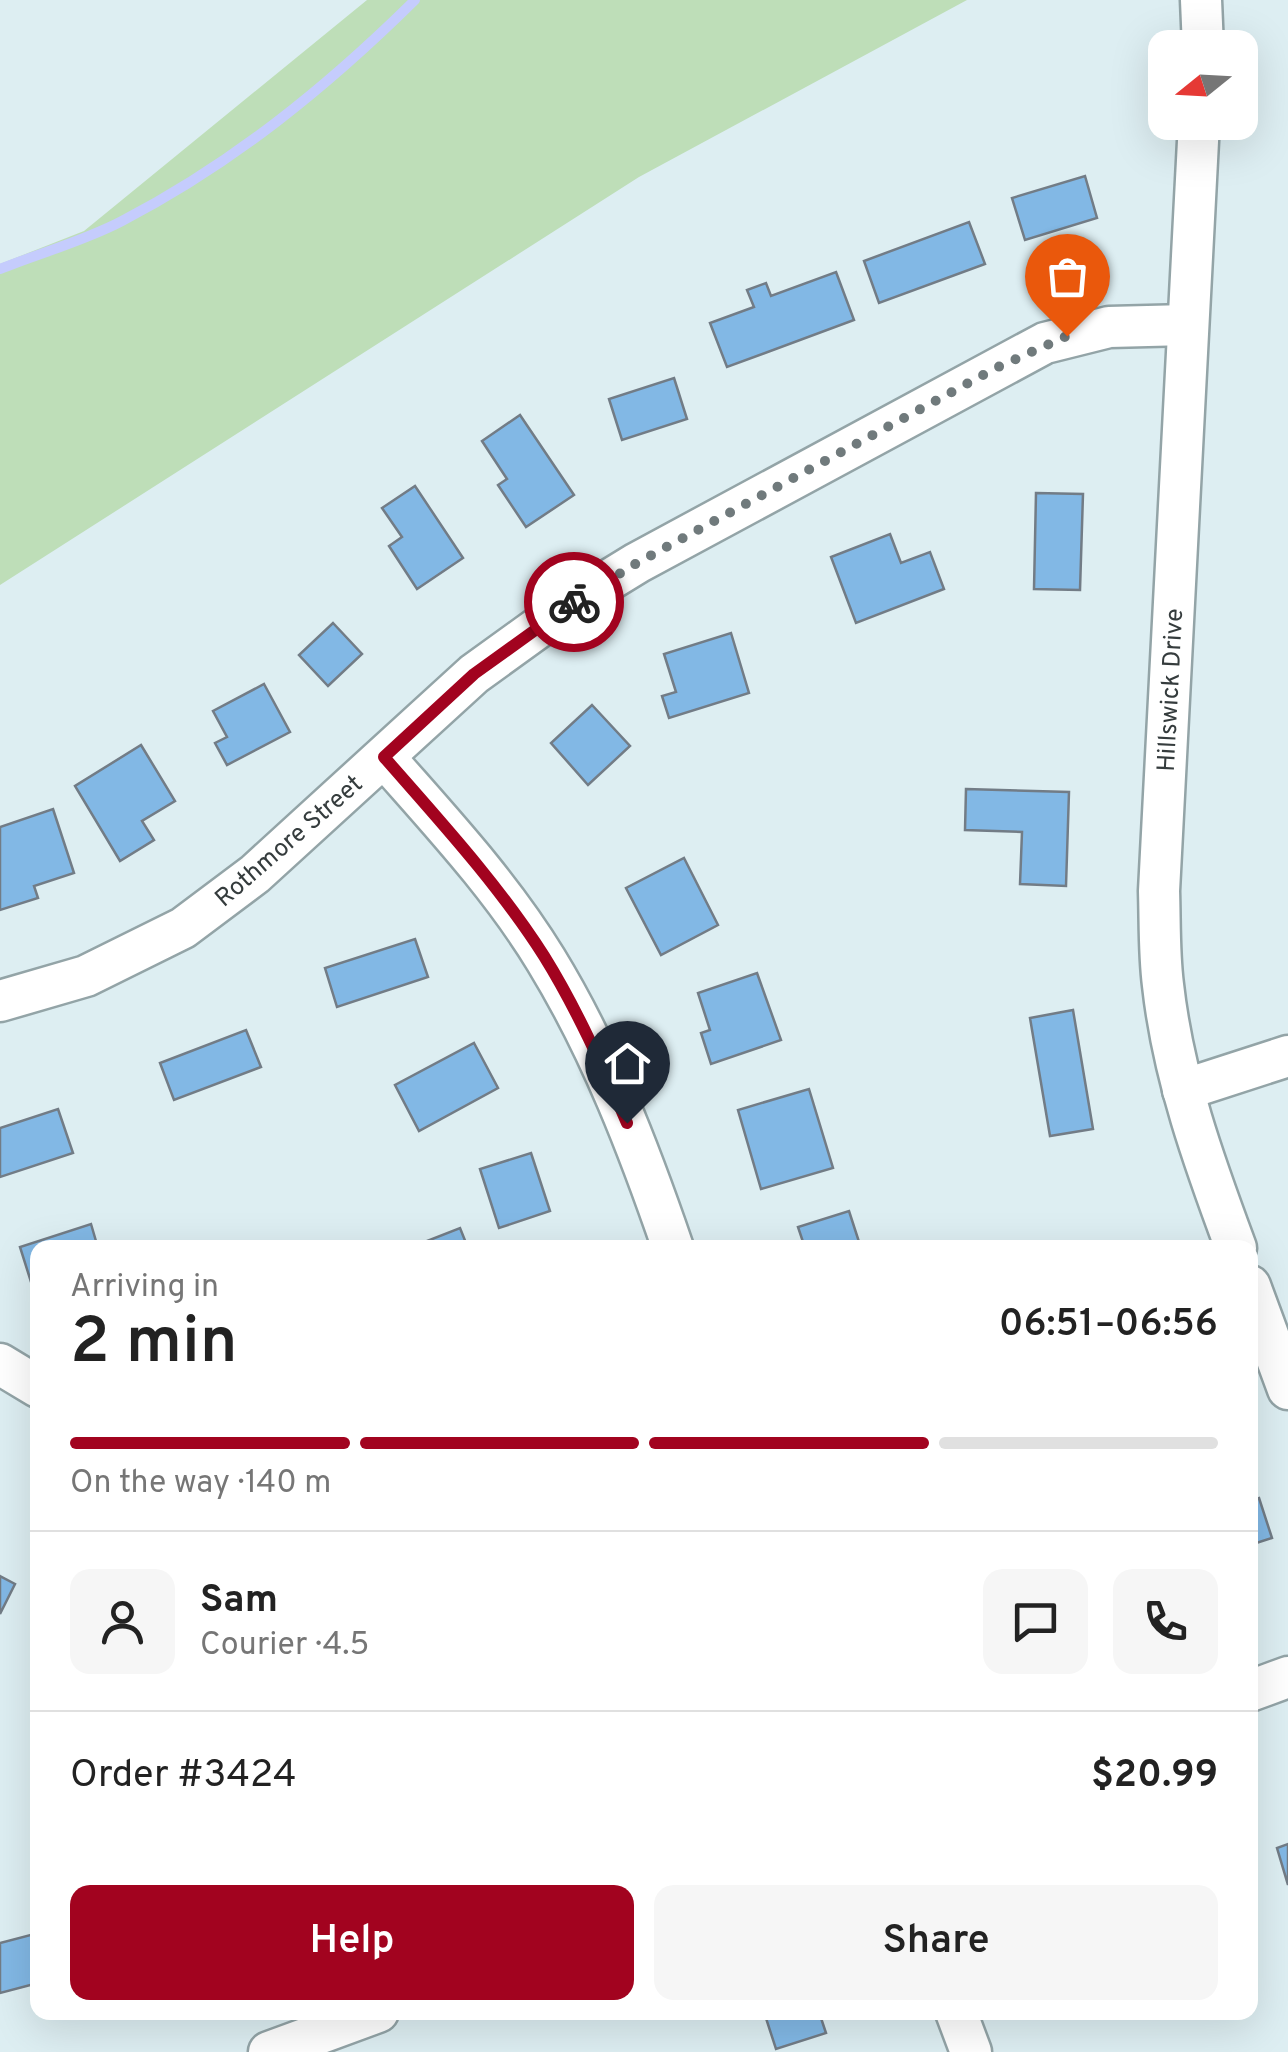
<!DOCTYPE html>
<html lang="en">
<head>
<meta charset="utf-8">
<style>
	body { margin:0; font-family:Overpass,sans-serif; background:#f6f6f6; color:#222; height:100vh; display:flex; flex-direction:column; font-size:38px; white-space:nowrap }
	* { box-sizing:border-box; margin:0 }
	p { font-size:32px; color:#767676 }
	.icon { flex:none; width:55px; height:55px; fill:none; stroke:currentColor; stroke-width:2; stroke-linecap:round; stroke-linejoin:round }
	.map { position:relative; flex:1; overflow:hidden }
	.side { position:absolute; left:30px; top:1240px; width:1228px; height:780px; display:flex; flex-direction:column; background:#fff; border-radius:20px; box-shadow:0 10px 40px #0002 }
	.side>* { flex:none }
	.needle { width:65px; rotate:252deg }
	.controls { position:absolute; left:1148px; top:30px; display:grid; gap:20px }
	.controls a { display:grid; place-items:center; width:110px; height:110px; border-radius:20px; background:#fff; box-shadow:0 10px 40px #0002; font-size:50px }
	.pin { position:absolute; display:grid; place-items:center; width:85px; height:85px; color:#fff; margin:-102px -42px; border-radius:50% 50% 50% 0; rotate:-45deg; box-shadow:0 0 10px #0007 }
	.pin .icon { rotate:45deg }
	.courier { position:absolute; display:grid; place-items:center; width:100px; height:100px; margin:-50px; border:8px solid #a2031f; border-radius:50%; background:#fff; color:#222; box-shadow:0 2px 12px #0007 }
	.headline em { font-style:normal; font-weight:600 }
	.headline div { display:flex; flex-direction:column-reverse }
	.headline { display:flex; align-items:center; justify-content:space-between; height:170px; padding:0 40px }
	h1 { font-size:65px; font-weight:600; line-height:75px }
	.bar { display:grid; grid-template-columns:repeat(4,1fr); gap:15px 10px; align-content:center; height:120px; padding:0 40px }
	.bar i { height:12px; border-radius:8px; background:#e0e0e0 }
	.bar .active { background:#a2031f }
	.bar p { grid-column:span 4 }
	.line { display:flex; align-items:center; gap:25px; padding:0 40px; border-top:2px solid #e0e0e0 }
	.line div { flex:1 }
	.round { display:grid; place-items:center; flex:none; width:105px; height:105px; border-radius:20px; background:#f6f6f6 }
	.button { display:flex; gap:20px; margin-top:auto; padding:20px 40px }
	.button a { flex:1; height:115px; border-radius:20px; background:#a2031f; color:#fff; font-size:40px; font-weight:600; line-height:115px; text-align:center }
	.button a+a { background:#f6f6f6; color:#222 }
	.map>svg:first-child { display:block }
</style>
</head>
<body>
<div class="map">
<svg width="1288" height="2052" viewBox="0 0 1288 2052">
	<rect width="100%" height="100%" fill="#ddeef2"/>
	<polygon fill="#bedeb8" points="367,0 967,0 639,177 0,585 0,264 84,231"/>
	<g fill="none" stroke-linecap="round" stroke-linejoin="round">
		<path stroke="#c5ccfd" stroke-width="10" d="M0,269C40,253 84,241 122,221C232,164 327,87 415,0"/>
	</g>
	<g fill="#82b8e5" stroke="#727c86" stroke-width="2.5">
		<polygon points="1085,176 1097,218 1025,240 1012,198"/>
		<polygon points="969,222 985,264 879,303 864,261"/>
		<polygon points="836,272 854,320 727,367 710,323 754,307 747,290 766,283 771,296"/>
		<polygon points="674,378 687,419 622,440 609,399"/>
		<polygon points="520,415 574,495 526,527 498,485 507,479 482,441"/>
		<polygon points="415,486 463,558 417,589 389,546 402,537 382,508"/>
		<polygon points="1036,493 1083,494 1080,590 1034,589"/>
		<polygon points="890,534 901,563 930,552 944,589 856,623 831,557"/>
		<polygon points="333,623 362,654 328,686 299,655"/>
		<polygon points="731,633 749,693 669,718 662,696 676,692 664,654"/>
		<polygon points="264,684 290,732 227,765 215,743 227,737 213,711"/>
		<polygon points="592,705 630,746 588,785 551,743"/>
		<polygon points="141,745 175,801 142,821 154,840 120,861 75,786"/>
		<polygon points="966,789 1069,792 1066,886 1020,884 1022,832 965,830"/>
		<polygon points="53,809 74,873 34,886 38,898 0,910 0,827"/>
		<polygon points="684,858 718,925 661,955 626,888"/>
		<polygon points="415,939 428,977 337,1007 325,968"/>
		<polygon points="757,973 781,1040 711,1064 701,1033 710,1030 698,993"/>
		<polygon points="1073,1010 1093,1129 1050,1136 1030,1018"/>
		<polygon points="246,1030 261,1067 174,1100 160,1063"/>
		<polygon points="474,1043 498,1088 419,1131 395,1085"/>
		<polygon points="809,1089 833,1168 761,1189 738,1110"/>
		<polygon points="58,1109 73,1153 0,1177 0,1128"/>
		<polygon points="531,1153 550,1211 499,1228 480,1169"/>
		<polygon points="849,1211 861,1248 805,1248 798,1227"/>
		<polygon points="91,1224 98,1248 38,1248 37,1301 20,1247"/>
		<polygon points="460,1228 468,1248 429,1248 427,1241"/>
		<polygon points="1259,1498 1272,1538 1250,1545 1250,1501"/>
		<polygon points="0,1576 15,1584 0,1614"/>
		<polygon points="1288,1844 1288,1885 1277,1848"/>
		<polygon points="38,1933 38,1983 0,1993 0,1943"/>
		<polygon points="764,2012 819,2012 826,2033 776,2049"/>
	</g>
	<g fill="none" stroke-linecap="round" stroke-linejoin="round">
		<defs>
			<g id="minor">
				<polyline points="1201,0 1203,48"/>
				<path d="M1199,122L1159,891C1160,922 1159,954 1163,985C1173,1076 1204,1162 1236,1248"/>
				<path d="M384,757C441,822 501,886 546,960C601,1050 639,1149 673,1248"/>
				<polyline points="0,1001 86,976 183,928 255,874 474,674 575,601 637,563 1045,343 1109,327 1187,325"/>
				<polyline points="1183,1090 1288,1056"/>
				<polyline points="1250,1286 1288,1389"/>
				<polyline points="0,1364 38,1387"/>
				<polyline points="1250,1691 1288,1677"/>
				<polyline points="956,2012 971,2052"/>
				<polyline points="269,2052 378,2012"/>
			</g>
		</defs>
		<use href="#minor" stroke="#93a4a7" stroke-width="45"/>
		<use href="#minor" stroke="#fff" stroke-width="40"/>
	</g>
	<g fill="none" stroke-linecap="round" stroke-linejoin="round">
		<polyline stroke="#707a7c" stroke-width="10" stroke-dasharray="0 18" points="574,602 637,563 996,368 1067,336"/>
		<path stroke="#a2031f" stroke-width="12" d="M574,602L474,674L384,757C440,821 498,884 544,956C577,1009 602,1066 627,1123"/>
	</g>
	<g text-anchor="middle" stroke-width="8" stroke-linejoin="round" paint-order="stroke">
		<g font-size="25" fill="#353c3d" stroke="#fff">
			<text transform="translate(1169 690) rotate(-87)" y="9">Hillswick Drive</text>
			<text transform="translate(288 840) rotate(-41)" y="9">Rothmore Street</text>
		</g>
	</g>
</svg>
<div class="controls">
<a><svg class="needle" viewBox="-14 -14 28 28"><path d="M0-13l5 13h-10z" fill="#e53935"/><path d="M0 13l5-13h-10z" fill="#767676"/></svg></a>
</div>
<div class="pin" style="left:1067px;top:336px;background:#ea580c"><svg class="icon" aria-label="bag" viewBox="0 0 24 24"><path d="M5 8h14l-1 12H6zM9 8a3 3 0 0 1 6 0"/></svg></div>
<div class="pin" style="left:627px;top:1123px;background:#1f2937"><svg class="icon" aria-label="home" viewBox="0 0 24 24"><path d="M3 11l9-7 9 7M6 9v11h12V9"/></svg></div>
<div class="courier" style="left:574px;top:602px"><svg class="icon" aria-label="bike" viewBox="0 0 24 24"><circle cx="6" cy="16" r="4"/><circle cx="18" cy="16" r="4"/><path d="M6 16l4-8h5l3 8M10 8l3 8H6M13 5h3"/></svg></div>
<section class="side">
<div class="headline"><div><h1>2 min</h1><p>Arriving in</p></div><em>06:51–06:56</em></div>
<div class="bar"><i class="active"></i><i class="active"></i><i class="active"></i><i></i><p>On the way · 140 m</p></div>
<div class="line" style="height:180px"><a class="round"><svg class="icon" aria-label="person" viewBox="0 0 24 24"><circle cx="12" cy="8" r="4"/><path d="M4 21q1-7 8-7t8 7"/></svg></a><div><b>Sam</b><p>Courier · 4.5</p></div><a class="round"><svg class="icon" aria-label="chat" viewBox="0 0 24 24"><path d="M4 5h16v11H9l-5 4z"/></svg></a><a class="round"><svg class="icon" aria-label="phone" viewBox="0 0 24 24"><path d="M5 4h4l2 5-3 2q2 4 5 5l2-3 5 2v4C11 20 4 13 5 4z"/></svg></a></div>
<div class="line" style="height:130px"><div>Order #3424</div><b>$20.99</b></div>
<div class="button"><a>Help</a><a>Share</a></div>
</section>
</div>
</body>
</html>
